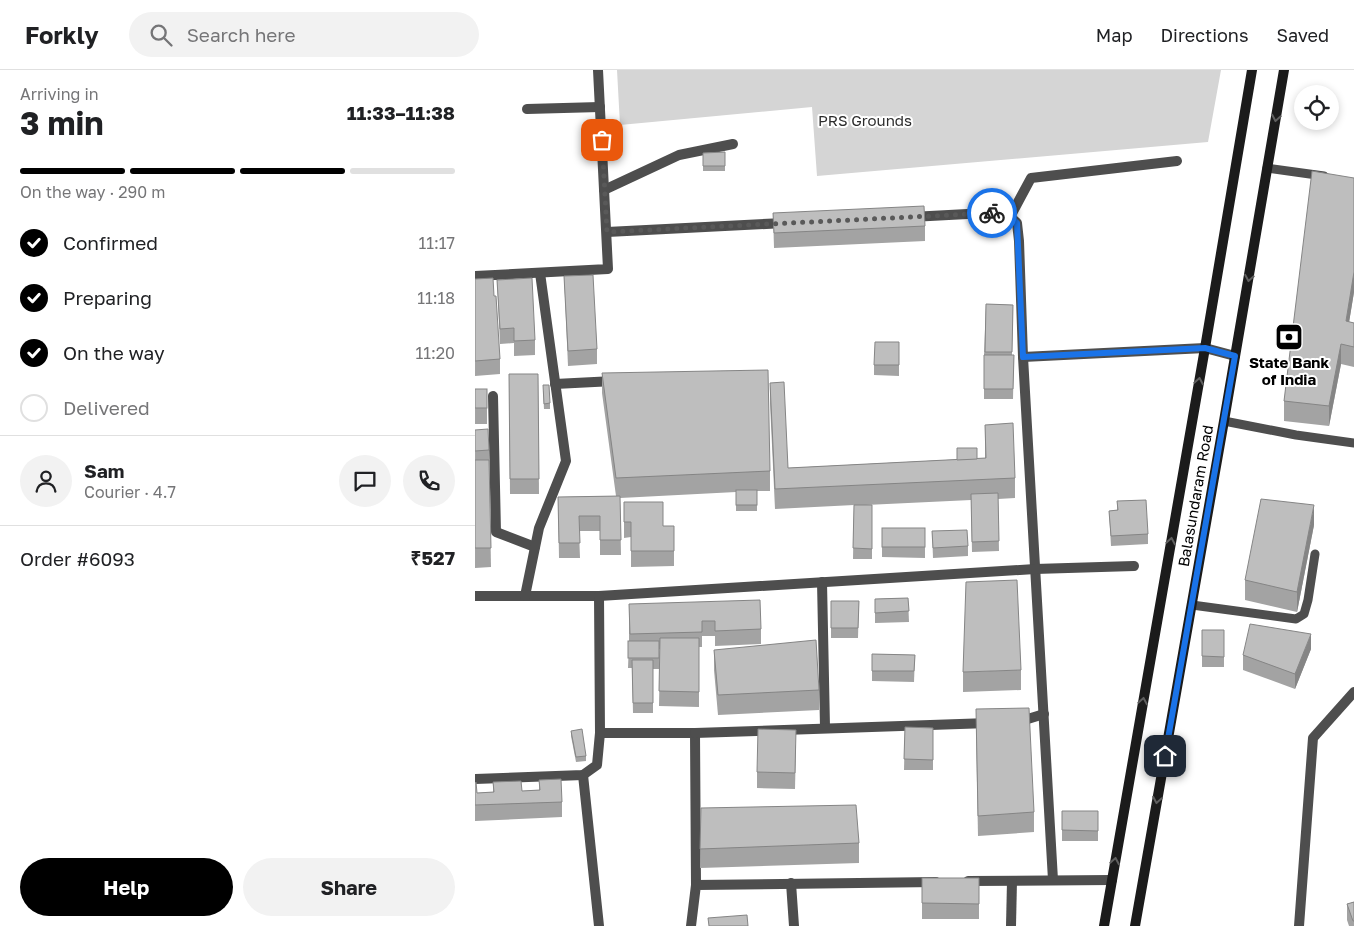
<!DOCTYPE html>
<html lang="en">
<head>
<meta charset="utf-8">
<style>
	body { margin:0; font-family:"Golos Text",sans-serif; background:#f2f2f2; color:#202124; height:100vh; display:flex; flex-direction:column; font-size:19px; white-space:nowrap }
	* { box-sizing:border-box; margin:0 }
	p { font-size:16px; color:#757577 }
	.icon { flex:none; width:28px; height:28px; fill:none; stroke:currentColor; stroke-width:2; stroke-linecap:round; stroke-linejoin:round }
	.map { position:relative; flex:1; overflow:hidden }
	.drawer { display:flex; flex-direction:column; background:#fff; width:475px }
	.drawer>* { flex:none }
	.tools { position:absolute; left:819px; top:15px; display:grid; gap:10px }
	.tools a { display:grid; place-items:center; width:45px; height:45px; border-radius:50%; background:#fff; box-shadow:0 2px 8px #0003; font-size:25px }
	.pin { position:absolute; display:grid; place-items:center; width:42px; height:42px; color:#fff; margin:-21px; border-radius:10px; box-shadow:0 2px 8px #0006 }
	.courier { position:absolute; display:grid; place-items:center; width:50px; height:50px; margin:-25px; border:4px solid #1a73e8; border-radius:50%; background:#fff; color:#222; box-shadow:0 1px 6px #0007 }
	.summary em { font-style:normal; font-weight:700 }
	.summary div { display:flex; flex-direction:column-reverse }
	.summary { display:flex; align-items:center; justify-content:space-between; height:85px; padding:0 20px }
	h1 { font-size:32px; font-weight:700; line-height:38px }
	.bar { display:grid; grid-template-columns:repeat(4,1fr); gap:8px 5px; align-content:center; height:60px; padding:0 20px }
	.bar i { height:6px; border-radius:4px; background:#e0e0e0 }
	.bar .on { background:#000 }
	.bar p { grid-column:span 4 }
	.line { display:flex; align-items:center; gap:12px; padding:0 20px; border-top:1px solid #e0e0e0 }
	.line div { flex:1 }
	.round { display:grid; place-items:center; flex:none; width:52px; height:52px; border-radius:26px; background:#f2f2f2 }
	ol { padding:0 20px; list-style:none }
	li { display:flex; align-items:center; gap:15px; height:55px }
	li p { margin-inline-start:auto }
	li .icon { padding:5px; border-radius:50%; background:#000; color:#fff; stroke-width:4 }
	li:last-child { color:#757577 }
	li i { width:28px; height:28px; border:2px solid #e0e0e0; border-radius:50% }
	.primary-button { display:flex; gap:10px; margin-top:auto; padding:10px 20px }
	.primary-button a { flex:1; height:58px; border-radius:30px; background:#000; color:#fff; font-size:20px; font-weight:700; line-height:58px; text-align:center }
	.primary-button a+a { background:#f2f2f2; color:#202124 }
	header { display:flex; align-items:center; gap:30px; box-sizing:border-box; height:70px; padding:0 25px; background:#fff; border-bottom:1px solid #e0e0e0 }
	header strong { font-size:24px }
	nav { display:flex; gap:28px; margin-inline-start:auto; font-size:18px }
	.search { width:350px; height:45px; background:#f2f2f2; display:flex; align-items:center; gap:12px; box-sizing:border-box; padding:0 18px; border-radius:28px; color:#757577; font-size:19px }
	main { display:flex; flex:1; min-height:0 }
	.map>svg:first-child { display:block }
</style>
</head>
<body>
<header>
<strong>Forkly</strong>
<div class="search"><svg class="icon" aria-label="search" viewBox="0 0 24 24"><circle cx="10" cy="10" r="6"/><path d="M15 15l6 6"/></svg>Search here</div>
<nav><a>Map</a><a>Directions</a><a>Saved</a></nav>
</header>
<main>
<section class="drawer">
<div class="summary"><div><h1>3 min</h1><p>Arriving in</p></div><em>11:33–11:38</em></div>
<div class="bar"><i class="on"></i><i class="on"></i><i class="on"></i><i></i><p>On the way · 290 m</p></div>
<ol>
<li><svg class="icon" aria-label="check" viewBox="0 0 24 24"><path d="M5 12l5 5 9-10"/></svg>Confirmed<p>11:17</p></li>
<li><svg class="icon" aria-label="check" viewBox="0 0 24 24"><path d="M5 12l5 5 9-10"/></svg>Preparing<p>11:18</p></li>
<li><svg class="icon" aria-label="check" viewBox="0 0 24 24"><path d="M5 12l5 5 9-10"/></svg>On the way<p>11:20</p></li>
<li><i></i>Delivered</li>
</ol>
<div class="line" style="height:90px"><a class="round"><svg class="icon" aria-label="person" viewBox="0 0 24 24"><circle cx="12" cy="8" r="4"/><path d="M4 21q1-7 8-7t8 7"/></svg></a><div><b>Sam</b><p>Courier · 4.7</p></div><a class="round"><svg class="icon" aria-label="chat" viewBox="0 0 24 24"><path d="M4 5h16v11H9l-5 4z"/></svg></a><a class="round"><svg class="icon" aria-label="phone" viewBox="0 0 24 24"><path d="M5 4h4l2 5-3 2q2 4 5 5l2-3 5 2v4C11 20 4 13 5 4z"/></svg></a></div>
<div class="line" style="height:65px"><div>Order #6093</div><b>₹527</b></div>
<div class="primary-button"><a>Help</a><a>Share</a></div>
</section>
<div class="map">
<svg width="879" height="856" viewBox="0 0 879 856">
	<rect width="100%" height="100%" fill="#fff"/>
	<polygon fill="#d5d5d5" points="142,0 746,0 733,72 342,106 337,37 145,55"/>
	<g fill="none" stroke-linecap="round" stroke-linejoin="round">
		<g stroke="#4e4e4e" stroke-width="9">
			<polyline points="792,98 849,106"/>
			<polyline points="749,351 821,365 879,373"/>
			<polyline points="717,535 821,549 829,544 833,530 840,484"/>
		</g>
		<g stroke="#4e4e4e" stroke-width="10">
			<polyline points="52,39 125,37"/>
			<polyline points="129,120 204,85 258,74"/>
			<polyline points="436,147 530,142 542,153 544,171 548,287 578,810"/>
			<polyline points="535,147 556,108 702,91"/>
			<polyline points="132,162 309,153"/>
			<polyline points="0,206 133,199 123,0"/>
			<polyline points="548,287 730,278 760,286"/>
			<polyline points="80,314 139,311"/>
			<polyline points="18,326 21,462 60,477"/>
			<polyline points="347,512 350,657"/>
			<polyline points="0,526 124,526 560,499 659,496"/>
			<polyline points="50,526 64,458 91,391 65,203"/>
			<polyline points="543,652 569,644"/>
			<polyline points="125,663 220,663 221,815"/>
			<polyline points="220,663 514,653"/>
			<polyline points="108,705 124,856"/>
			<polyline points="0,709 108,705 122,695 125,663 124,526"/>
			<polyline points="493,811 637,810"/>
			<polyline points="316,813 319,856"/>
			<polyline points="216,856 221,815 461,812"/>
			<polyline points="536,856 537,811"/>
			<polyline points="824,856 838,668 879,622"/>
		</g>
		<g stroke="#1b1b1b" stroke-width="10">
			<polyline points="629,856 730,278 777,0"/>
			<polyline points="660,856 749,351 809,0"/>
		</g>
	</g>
	<g fill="#a3a3a3">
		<polygon points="250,82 250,101 228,101 228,83"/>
		<polygon points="879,108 879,222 874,252 879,253 879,297 866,294 854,356 809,351 809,331"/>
		<polygon points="298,143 450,156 450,171 299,178"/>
		<polygon points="89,206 122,279 122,294 93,296"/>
		<polygon points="0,209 25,289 25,304 0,306"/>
		<polygon points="22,210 60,270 60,285 39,286 39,273 25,274"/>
		<polygon points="511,234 538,235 537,285 539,285 538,329 509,329 509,285"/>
		<polygon points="424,272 424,306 399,305 399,295"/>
		<polygon points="127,303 295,401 295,421 282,421 282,441 261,441 261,422 145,428 146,485 125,485 125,461 104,461 105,488 84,488 83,427 141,426 127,323"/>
		<polygon points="34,304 63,304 64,424 35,424"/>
		<polygon points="295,313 313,398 510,388 510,355 540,408 540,428 523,429 524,481 497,482 496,430 391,435 397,435 397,489 378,489 379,435 300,439 295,333"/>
		<rect x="0" y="319" width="12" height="35"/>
		<polygon points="68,320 75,333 75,339 69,339"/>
		<polygon points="0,360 14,380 16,497 0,498"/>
		<polygon points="642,431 673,464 673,474 636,476 634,441 642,440"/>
		<polygon points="149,432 188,456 199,456 199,496 156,497 156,467 149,468"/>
		<polygon points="839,455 822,542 770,530 770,510"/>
		<polygon points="407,458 450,458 450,488 407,487"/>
		<polygon points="457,461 493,476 493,486 458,488"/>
		<polygon points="433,528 434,552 400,553 400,529"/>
		<polygon points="356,531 384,531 383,568 356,568"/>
		<polygon points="154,534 286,559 286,574 240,576 240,566 227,566 227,577 224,577 224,637 184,636 185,579 184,579 184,599 178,599 178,643 158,643 157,598 153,598 154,571"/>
		<rect x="727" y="560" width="22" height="37"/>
		<polygon points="836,579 820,619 768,600 768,585"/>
		<polygon points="239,580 344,620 344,640 243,645 239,600"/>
		<polygon points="397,584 440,585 439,612 397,611"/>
		<polygon points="546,600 546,620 488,622 488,602"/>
		<polygon points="430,657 458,658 458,700 429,700"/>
		<polygon points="501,659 559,742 559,762 503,766"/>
		<polygon points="96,661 111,686 111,691 101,692 96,666"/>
		<polygon points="321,675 320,719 282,718 282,702"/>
		<polygon points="64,710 87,732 87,747 0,751 0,713 2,723 18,722 18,712 47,721 64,720"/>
		<polygon points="226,738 384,773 384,793 225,798"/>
		<rect x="587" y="741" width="36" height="30"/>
		<rect x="447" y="808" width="57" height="41"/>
		<polygon points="879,832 879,856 874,856 872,850 872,834"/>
	</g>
	<g fill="#858585">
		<polygon points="879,202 879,222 871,271 871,251"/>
		<polygon points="866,274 866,294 854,356 854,336"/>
		<polygon points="839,435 839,455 822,542 822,522"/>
		<polygon points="836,564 836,579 820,619 820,604"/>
	</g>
	<g fill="#bebebe" stroke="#858585">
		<polygon points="250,82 250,96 228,96 228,83"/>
		<polygon points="837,101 879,108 879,202 871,251 879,253 879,277 866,274 854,336 809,331"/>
		<polygon points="449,136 450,156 299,163 298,143"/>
		<polygon points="118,205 122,279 93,281 89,206"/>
		<polygon points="18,208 19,226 21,226 25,289 0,291 0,209"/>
		<polygon points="57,208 60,270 39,271 39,258 25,259 22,210"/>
		<polygon points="511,234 538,235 537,282 510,282"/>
		<polygon points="400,272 424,272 424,295 399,295"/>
		<polygon points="509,285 539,285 538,319 509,319"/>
		<polygon points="293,300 295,401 141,408 127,303"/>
		<polygon points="34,304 63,304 64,409 35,409"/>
		<polygon points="309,312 313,398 511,388 510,355 538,353 540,408 300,419 295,313"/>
		<polygon points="68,315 74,315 75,333 69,334"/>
		<rect x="0" y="319" width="12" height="19"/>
		<polygon points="13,359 14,380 0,381 0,360"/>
		<polygon points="482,378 502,378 502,389 482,390"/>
		<polygon points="0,390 14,390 16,478 0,478"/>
		<rect x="261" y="420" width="21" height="15"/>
		<polygon points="523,423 524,471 497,472 496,424"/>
		<polygon points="145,426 146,470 125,470 125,446 104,446 105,473 84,473 83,427"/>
		<polygon points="786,429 839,435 822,522 770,510"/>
		<polygon points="671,430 673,464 636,466 634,441 643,440 642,431"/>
		<polygon points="149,432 188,432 188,456 199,456 199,481 156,481 156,452 149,452"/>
		<polygon points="379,435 397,435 397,479 378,478"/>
		<rect x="407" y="458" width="43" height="19"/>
		<polygon points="492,460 493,476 458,478 457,461"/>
		<polygon points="542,510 546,600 488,602 491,512"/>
		<polygon points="433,528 434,541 400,543 400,529"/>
		<polygon points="285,530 286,559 240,561 240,551 227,551 227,562 155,564 154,534"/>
		<polygon points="356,531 384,531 383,558 356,558"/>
		<polygon points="775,554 836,564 820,604 768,585"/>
		<polygon points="727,560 749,560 749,587 727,586"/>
		<polygon points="185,568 224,568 224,622 184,621"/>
		<polygon points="341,570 344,620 243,625 239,580"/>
		<rect x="153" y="571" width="31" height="17"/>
		<polygon points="397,584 440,585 439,601 397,601"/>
		<polygon points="157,590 178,590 178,633 158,633"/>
		<polygon points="554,638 559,742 503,746 501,639"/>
		<polygon points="430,657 458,658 458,690 429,689"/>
		<polygon points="107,659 111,686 101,687 96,661"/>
		<polygon points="283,659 321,660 320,703 282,702"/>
		<polygon points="86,709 87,732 0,735 0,713 1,712 2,723 19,722 18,712 46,711 47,721 65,720 64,710"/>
		<polygon points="381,735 384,773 225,779 226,738"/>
		<polygon points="587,741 623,741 623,761 587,760"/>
		<polygon points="447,808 504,808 504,834 447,833"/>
		<polygon points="879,832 879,851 878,851 872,834"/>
		<polygon points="272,845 273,856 234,856 233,848"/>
	</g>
	<defs><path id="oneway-chevron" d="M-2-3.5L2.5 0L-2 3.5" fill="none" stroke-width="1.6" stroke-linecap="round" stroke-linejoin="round" transform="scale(1.25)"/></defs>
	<g stroke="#5f5f5f">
		<use href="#oneway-chevron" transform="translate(801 48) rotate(100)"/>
		<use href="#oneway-chevron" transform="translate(774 208) rotate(100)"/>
		<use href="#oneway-chevron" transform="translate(724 311) rotate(-80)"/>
		<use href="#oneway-chevron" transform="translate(696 471) rotate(-80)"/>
		<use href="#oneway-chevron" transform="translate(668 631) rotate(-80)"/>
		<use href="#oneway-chevron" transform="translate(682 730) rotate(100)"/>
		<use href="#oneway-chevron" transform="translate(640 791) rotate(-80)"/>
	</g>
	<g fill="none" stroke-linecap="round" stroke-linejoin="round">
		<polyline stroke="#595959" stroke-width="5" stroke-dasharray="0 9" points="127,70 132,162 517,143"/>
		<polyline stroke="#1a73e8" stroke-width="6" points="517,143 530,142 542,153 548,287 730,278 760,286 690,686"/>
	</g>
	<defs>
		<symbol id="bank-square" viewBox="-11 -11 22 22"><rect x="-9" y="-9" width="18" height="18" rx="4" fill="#000" stroke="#fff"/><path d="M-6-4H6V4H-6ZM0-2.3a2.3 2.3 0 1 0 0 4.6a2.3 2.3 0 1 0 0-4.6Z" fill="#fff"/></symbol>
	</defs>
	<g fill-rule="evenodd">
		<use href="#bank-square" x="798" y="251" width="32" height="32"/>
	</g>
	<g text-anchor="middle" stroke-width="4" stroke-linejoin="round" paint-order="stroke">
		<g font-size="15" fill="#2c2c2c" stroke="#fff">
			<text x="390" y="56">PRS Grounds</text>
		</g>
		<g font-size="15" font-weight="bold" fill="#000" stroke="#fff">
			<text x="814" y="298">State Bank<tspan x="814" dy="17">of India</tspan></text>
		</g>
		<g font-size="15" fill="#000" stroke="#fff">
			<text transform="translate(721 426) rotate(-80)" y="5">Balasundaram Road</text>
		</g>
	</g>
</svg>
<div class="tools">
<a><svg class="icon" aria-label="locate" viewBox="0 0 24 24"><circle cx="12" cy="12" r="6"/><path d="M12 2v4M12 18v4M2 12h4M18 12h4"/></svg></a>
</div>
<div class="pin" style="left:127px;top:70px;background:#ea580c"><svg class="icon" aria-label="bag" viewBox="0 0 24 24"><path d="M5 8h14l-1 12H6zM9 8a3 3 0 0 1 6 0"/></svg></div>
<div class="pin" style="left:690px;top:686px;background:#1f2937"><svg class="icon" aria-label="home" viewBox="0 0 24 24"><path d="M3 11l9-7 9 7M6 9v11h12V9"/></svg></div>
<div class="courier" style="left:517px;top:143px"><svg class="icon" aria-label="bike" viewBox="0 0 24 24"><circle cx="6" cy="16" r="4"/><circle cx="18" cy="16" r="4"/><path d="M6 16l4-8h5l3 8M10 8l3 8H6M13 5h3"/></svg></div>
</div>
</main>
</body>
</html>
